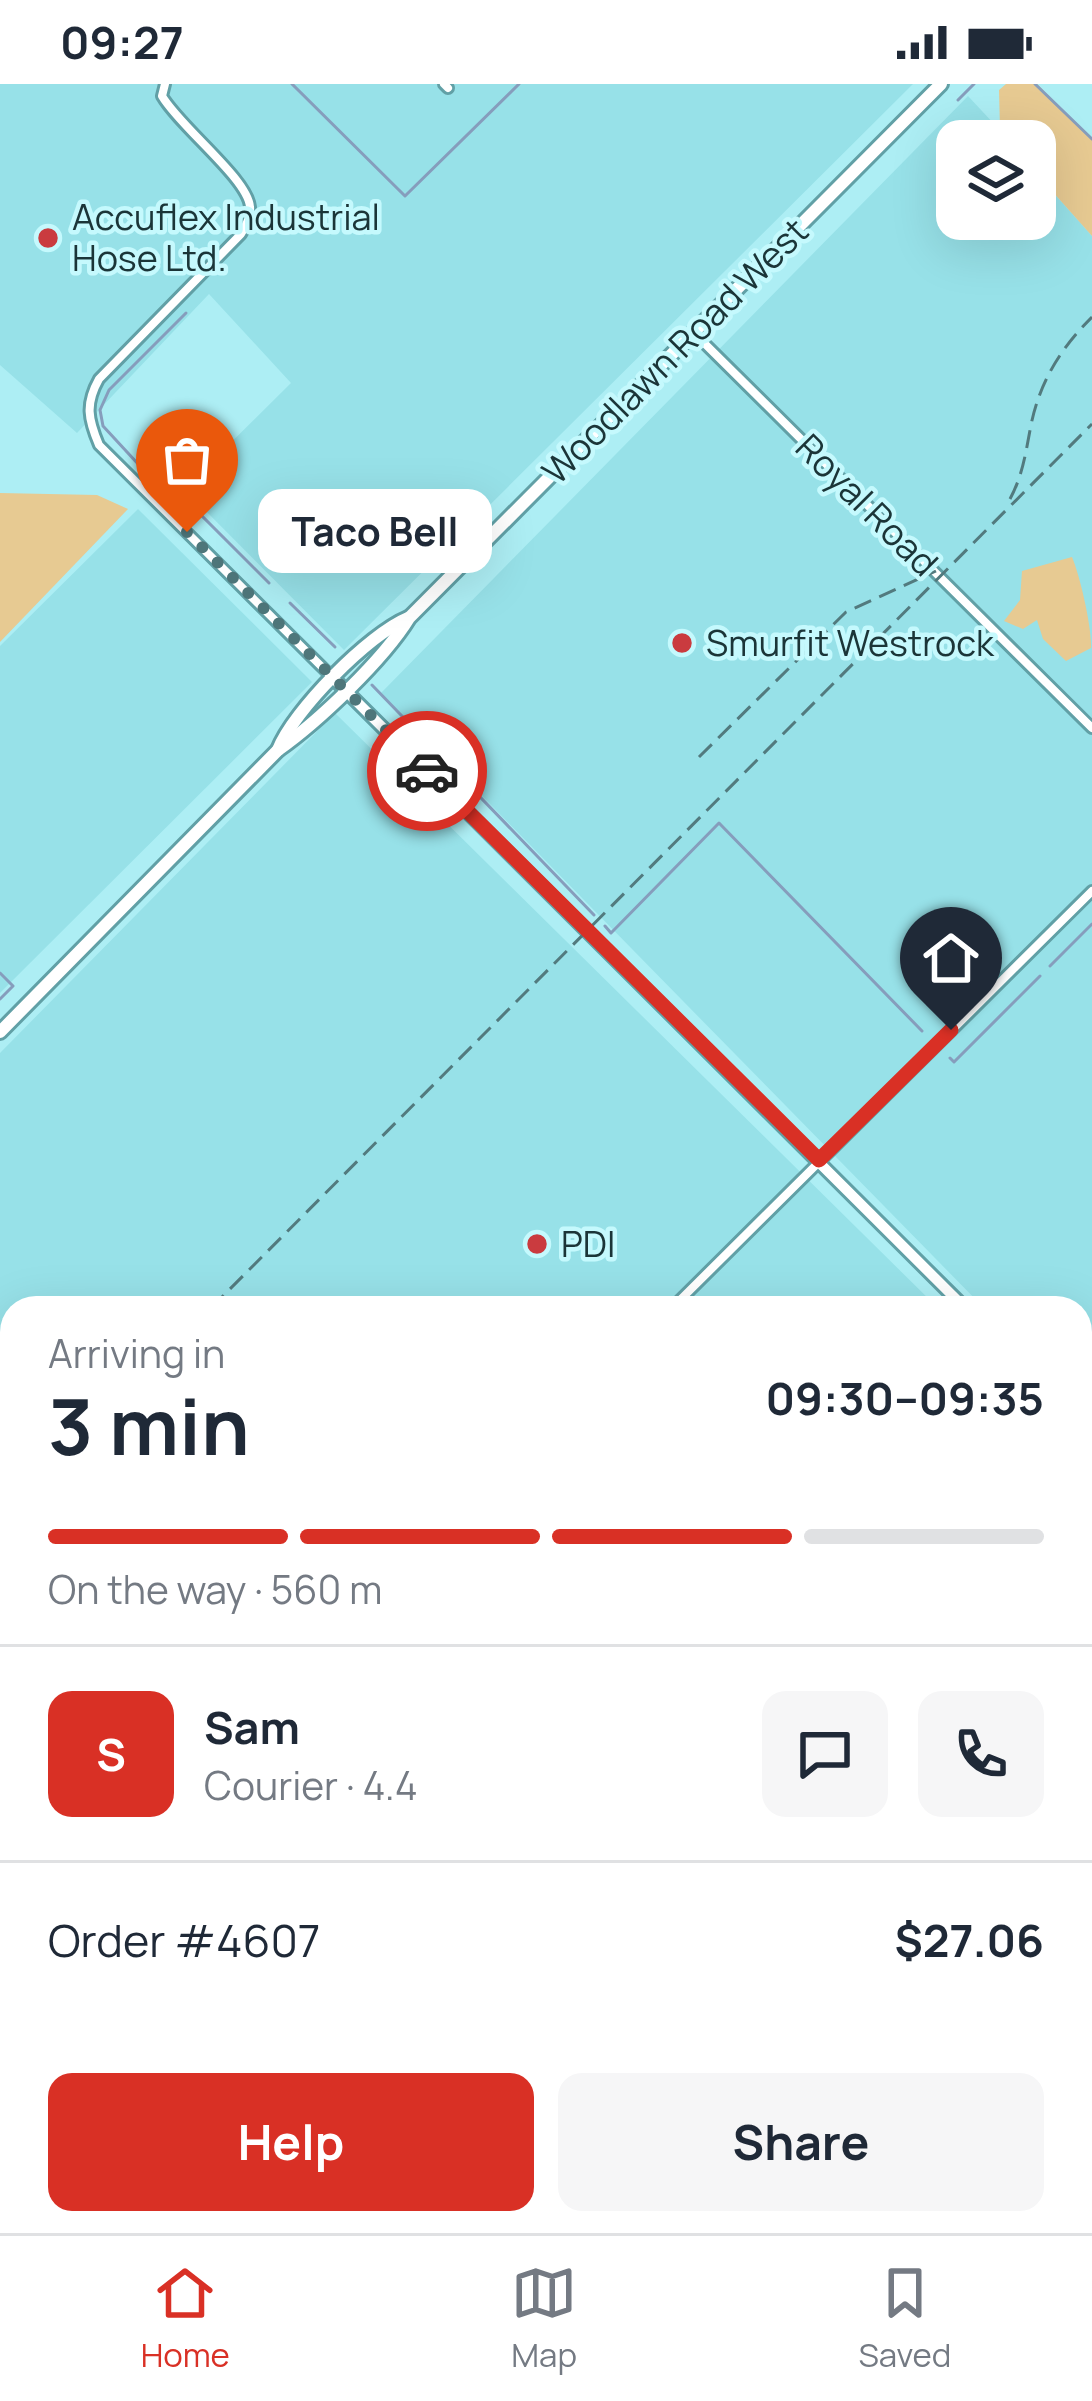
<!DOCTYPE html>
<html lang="en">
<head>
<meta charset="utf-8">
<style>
	body { margin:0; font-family:Manrope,sans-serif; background:#f6f6f7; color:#1f2937; height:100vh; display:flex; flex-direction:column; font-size:45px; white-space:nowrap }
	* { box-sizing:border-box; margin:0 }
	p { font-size:39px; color:#747a83 }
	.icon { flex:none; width:66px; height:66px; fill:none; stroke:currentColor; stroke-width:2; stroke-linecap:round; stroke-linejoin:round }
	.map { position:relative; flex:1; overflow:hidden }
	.details { position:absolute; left:0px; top:1212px; width:1092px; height:939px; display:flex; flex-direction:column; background:#fff; border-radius:36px 36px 0 0; box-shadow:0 12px 48px #0002 }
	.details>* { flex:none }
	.fabs { position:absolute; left:936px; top:36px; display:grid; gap:24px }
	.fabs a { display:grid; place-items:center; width:120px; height:120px; border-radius:24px; background:#fff; box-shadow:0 12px 48px #0002; font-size:60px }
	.pin { position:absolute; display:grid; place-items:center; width:102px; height:102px; color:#fff; margin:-123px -51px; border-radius:50% 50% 50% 0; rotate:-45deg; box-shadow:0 0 12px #0007 }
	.pin .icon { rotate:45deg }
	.courier { position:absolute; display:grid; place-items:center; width:120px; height:120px; margin:-60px; border:9px solid #d93025; border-radius:50%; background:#fff; color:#222; box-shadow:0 3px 15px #0007 }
	.bubble { position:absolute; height:84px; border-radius:24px; background:#fff; box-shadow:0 12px 48px #0002; font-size:39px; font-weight:700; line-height:84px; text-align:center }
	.head em { font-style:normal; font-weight:700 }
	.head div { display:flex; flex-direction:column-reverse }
	.head { display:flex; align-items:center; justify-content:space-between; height:204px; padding:0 48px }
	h1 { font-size:78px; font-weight:700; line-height:90px }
	.bar { display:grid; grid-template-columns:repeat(4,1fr); gap:18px 12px; align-content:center; height:144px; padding:0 48px }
	.bar i { height:15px; border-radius:9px; background:#e0e1e3 }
	.bar .selected { background:#d93025 }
	.bar p { grid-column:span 4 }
	.line { display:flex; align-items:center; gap:30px; padding:0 48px; border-top:3px solid #e0e1e3 }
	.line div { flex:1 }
	.round { display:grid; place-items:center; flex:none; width:126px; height:126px; border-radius:24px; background:#f6f6f7 }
	.button { display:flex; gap:24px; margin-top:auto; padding:24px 48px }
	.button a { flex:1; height:138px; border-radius:24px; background:#d93025; color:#fff; font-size:48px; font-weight:700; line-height:138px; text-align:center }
	.button a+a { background:#f6f6f7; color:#1f2937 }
	.status { display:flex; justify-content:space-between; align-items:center; height:84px; padding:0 60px; background:#fff; direction:ltr }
	.status svg { height:33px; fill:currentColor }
	.tabs { display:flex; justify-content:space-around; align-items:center; height:168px; border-top:3px solid #e0e1e3; background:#fff; font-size:33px; color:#747a83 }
	.tabs a { display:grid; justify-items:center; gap:6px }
	.tabs .selected { color:#d93025 }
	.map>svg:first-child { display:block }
</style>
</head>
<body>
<div class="status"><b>09:27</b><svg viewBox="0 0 49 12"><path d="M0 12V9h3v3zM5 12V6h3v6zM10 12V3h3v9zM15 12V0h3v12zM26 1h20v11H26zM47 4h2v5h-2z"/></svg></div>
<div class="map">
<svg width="1092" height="2149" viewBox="0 0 1092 2149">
	<rect width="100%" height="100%" fill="#adeef4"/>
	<g fill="#97e1e8">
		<polygon points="0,0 913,0 344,566 184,405 291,299 209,210 77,349 0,281"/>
		<polygon points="968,12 1010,57 957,57 957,135 1035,135 1035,88 1092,152 1092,1332 1080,1320 1080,1224 984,1224 381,609"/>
		<polygon points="138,425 312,598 0,909 0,562"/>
		<polygon points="335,629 938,1224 12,1224 12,1915 0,1903 0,969"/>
		<polygon points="1080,1400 1092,1412 1092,1772 1080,1785"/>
		<polygon points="0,1949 12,1961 12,2139 186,2139 196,2149 0,2149"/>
		<polygon points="237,2139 733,2139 723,2149 247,2149"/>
		<polygon points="805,2139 968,2139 957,2149 816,2149"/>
	</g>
	<g fill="#e7ca92">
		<polygon points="1006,0 1037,0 1092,56 1092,152 1035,88 1035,57 1010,57 1000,45 999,6"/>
		<polygon points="0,409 97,411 128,425 0,558"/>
		<path d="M1072,473C1080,492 1092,543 1091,564L1066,577L1043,555L1037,536L1023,545L1004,537L1020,516L1022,487Z"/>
	</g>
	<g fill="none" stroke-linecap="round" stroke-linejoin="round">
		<g stroke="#869dbc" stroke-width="3">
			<polyline points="292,0 405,112 519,0"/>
			<polyline points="1035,0 1092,55"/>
			<polyline points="958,16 974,0"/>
			<polyline points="139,381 103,342 100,326 109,306 186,229"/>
			<polyline points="159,396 178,408 269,499"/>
			<polyline points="290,519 335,563"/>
			<polyline points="372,601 594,831"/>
			<polyline points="605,842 611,849 719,739 922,947"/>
			<polyline points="1050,882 1092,840"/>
			<polyline points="0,889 13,902 0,915"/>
			<polyline points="950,974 954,978 1040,892"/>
		</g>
		<defs>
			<g id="street">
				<path d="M165,0L162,12C180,43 248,95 250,123C251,133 246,142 241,150L99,295C85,320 88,335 99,361L333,594"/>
				<polyline points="444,0 448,4"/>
				<polyline points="693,248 1092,644"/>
				<polyline points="672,1224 1092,807"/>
				<polyline points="0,1903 12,1891"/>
				<polyline points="1080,2121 1092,2108"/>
				<polyline points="1052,2149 1062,2139"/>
			</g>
			<g id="secondary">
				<polyline points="334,595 965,1224"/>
				<polyline points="1080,1340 1092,1352"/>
				<polyline points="1080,1815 1092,1803"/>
				<polyline points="0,1921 12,1933"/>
				<polyline points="217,2139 227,2149"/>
				<polyline points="743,2149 753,2139"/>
			</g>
			<g id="primary">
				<path d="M278,666C293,627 369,550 408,534"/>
				<path d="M0,948L278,666C319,637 383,576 409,534L941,0"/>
			</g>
		</defs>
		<use href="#street" stroke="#61a0a6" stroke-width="14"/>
		<use href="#secondary" stroke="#61a0a6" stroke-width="16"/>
		<use href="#primary" stroke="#61a0a6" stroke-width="18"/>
		<use href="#street" stroke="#fff" stroke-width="8"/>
		<use href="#secondary" stroke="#fff" stroke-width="10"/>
		<use href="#primary" stroke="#fff" stroke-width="12"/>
		<g stroke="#527a7e" stroke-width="3" stroke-dasharray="18 9" stroke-linecap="butt">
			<path d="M1010,415C1023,391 1026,367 1031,341C1040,297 1061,264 1092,233"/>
			<polyline points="699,673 846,528 936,487"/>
			<polyline points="211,1224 1092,340"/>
			<polyline points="1080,1320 1092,1308"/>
			<polyline points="0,1436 12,1424"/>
		</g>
	</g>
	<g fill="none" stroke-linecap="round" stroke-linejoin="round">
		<polyline stroke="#4e767a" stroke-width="12" stroke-dasharray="0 21.6" points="187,448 427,687"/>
		<polyline stroke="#d93025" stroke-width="15" points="427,687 819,1076 951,946"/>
	</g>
	<g fill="#ca3b3f" stroke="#c5f9fd" stroke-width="4.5">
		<circle cx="48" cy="154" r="12"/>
		<circle cx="682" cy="559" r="12"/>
		<circle cx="537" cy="1160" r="12"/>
	</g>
	<g text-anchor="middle" stroke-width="9" stroke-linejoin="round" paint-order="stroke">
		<g font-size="36" fill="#1b3538" stroke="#c5f9fd" text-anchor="start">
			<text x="72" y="146">Accuflex Industrial<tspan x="72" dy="41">Hose Ltd.</tspan></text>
			<text x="706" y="572">Smurfit Westrock</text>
			<text x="561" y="1173">PDI</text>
		</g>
		<g font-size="36" fill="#1b3538" stroke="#c5f9fd">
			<text transform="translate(675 267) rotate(-45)" y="13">Woodlawn Road West</text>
			<text transform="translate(867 421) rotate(45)" y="13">Royal Road</text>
		</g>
	</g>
</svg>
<div class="fabs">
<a><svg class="icon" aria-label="layers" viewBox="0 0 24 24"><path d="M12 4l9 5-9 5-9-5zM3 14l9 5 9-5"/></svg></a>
</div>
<div class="pin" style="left:187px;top:448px;background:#ea580c"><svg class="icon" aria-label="bag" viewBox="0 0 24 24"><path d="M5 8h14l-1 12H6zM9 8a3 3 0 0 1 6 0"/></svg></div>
<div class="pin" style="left:951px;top:946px;background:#1f2937"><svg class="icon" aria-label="home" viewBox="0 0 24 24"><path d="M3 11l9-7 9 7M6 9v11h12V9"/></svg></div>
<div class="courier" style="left:427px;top:687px"><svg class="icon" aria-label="car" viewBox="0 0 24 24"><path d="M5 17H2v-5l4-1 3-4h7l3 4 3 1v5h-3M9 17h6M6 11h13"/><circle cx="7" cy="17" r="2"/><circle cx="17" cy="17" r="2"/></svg></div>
<div class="bubble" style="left:258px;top:405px;width:234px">Taco Bell</div>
<section class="details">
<div class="head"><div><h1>3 min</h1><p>Arriving in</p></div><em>09:30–09:35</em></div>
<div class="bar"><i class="selected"></i><i class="selected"></i><i class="selected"></i><i></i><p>On the way · 560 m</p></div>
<div class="line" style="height:216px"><b class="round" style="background:#d93025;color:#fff">S</b><div><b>Sam</b><p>Courier · 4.4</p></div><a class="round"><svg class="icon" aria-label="chat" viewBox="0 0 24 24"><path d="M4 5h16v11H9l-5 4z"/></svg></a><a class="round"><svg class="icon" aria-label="phone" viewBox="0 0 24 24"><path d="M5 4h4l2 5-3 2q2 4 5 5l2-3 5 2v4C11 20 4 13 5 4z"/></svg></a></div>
<div class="line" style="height:156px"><div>Order #4607</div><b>$27.06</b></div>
<div class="button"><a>Help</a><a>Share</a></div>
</section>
</div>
<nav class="tabs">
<a class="selected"><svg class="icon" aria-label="home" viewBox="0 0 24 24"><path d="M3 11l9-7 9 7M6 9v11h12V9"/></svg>Home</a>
<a><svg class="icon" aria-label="map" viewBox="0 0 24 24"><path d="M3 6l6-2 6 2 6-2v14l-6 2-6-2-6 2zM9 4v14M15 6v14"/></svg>Map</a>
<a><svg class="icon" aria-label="saved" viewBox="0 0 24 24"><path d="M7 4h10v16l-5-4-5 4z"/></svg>Saved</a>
</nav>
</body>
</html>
